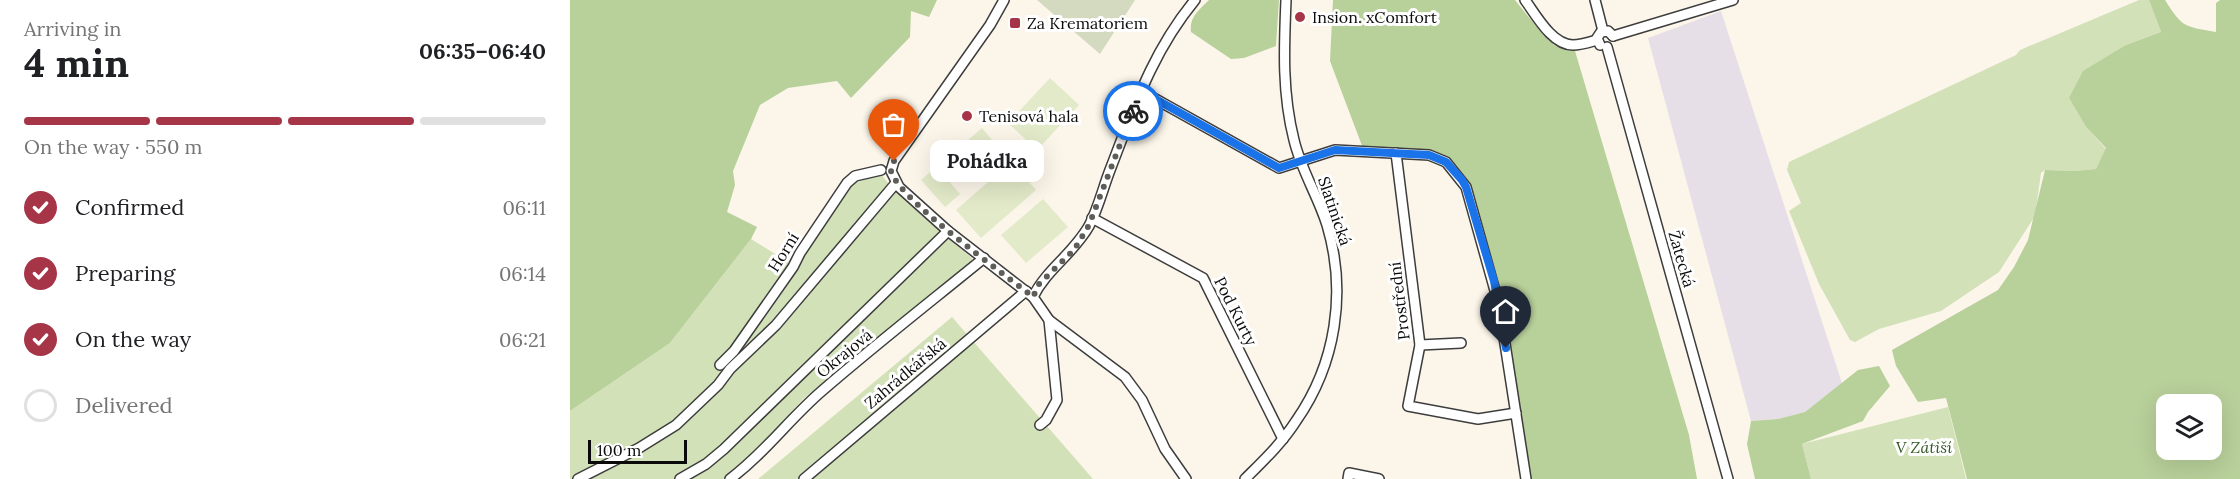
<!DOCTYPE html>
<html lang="en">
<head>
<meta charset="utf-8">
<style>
	body { margin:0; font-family:Lora,serif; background:#f2f2f2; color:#202124; height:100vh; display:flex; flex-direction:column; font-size:22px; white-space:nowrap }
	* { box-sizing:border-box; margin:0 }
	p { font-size:20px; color:#757577 }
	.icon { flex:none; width:33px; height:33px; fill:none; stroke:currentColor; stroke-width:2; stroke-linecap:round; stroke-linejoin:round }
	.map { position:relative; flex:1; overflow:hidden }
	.details { display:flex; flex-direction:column; background:#fff; width:570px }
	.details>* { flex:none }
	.tools { position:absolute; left:1586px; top:394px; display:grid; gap:12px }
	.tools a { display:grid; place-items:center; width:66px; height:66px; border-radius:12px; background:#fff; box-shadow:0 6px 24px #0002; font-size:30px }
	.scale { position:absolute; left:18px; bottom:15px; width:99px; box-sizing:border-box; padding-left:6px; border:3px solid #0a0a0a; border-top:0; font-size:16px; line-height:21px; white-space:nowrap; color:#0a0a0a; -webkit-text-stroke:4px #fff; paint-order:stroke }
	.pin { position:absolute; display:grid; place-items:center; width:51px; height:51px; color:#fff; margin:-62px -26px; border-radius:50% 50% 50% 0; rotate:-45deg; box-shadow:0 0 6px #0007 }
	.pin .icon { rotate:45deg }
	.courier { position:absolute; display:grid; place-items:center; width:60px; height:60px; margin:-30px; border:4px solid #1a73e8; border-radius:50%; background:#fff; color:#222; box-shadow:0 2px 8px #0007 }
	.bubble { position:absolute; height:42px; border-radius:12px; background:#fff; box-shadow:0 6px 24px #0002; font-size:20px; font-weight:700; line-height:42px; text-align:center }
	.overview em { font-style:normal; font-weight:700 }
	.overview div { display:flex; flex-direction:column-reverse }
	.overview { display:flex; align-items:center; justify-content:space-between; height:102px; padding:0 24px }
	h1 { font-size:39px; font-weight:700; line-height:45px }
	.bar { display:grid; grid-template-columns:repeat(4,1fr); gap:9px 6px; align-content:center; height:72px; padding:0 24px }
	.bar i { height:8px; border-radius:4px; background:#e0e0e0 }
	.bar .current { background:#a73548 }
	.bar p { grid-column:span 4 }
	ol { padding:0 24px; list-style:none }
	li { display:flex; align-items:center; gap:18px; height:66px }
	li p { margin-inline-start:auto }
	li .icon { padding:6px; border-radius:50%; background:#a73548; color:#fff; stroke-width:4 }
	li:last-child { color:#757577 }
	li i { width:33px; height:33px; border:3px solid #e0e0e0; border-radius:50% }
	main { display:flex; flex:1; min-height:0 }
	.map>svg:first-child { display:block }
</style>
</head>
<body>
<main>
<section class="details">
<div class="overview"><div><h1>4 min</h1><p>Arriving in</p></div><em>06:35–06:40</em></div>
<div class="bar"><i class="current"></i><i class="current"></i><i class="current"></i><i></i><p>On the way · 550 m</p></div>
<ol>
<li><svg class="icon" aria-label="check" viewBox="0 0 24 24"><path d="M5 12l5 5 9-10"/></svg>Confirmed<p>06:11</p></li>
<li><svg class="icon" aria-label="check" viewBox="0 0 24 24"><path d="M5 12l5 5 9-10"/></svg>Preparing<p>06:14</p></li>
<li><svg class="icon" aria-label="check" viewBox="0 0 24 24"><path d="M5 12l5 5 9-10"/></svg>On the way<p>06:21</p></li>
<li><i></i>Delivered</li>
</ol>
</section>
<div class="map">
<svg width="1670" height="479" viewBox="0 0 1670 479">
	<rect width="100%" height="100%" fill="#fcf6ea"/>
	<polygon fill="#e6dfe8" points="1151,11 1272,383 1235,412 1208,419 1181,421 1078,38"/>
	<g fill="#d2e1b8">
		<polygon points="1569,0 1579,0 1591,32 1556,45 1499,98 1516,127 1536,149 1526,169 1504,171 1475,170 1471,173 1465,216 1429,272 1371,311 1309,329 1285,342 1280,340 1249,284 1219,211 1231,203 1217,170 1219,162 1446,55 1450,50"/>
		<polygon points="311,174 322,188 376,237 402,258 402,261 233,399 176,462 153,479 0,479 0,411 100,343 181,239 226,267 282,184"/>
		<polygon points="382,317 523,479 188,479"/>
		<polygon points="1378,407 1396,479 1241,479 1232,444"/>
	</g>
	<g fill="#b8d09a" fill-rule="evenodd">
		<polygon points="0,0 367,0 359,17 341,11 340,37 281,98 267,81 218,88 190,105 163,171 165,185 157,212 187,227 181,239 100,343 0,411"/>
		<path d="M639,0H709L706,46L674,58L661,59L621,32C619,17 629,10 639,0Z"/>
		<polygon points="763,0 945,0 974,36 984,45 1005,51 1119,435 1127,479 956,479 929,305 896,187 878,165 855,155 794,151 760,61"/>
		<path d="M1579,0H1595C1613,28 1613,26 1646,32V3L1650,0H1670V479H1397L1376,398L1348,402L1326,366L1322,350L1428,290L1444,267L1458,240L1475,170L1504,171L1526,169L1536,148L1516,127L1499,98L1513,71L1556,45L1591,32ZM1596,405H1641V450H1596Z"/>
		<polygon points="1309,366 1320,386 1298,412 1293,421 1232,444 1241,479 1185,479 1177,444 1181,421 1208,419 1235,412 1288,370"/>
	</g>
	<polygon fill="#d4dabf" points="467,0 565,0 530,54"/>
	<g fill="#e2eac9">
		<polygon points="480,78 509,105 467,150 438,123"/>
		<polygon points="412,128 436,157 407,181 383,153"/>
		<polygon points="441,162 466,190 411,238 386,210"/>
		<polygon points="366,167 390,194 375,207 351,180"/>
		<polygon points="473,199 498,227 456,263 431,235"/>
	</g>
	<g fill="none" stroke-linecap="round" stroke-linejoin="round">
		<defs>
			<g id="minor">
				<polyline points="434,0 420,25 324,161 321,171 329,187 378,231 463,297 479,320 487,400 476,420 470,425"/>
				<path d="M955,0C966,15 982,45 1003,45C1011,45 1020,42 1027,40"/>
				<polyline points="1025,0 1033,31"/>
				<polyline points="1043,36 1163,0"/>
				<polyline points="1030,45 1027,38 1031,32 1038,31 1043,36"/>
				<polyline points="1037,47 1158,479"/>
				<polyline points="571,91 709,168 765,150 859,155 876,162 896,187 929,305 956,479"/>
				<polyline points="826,153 850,345 838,406 908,419 946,413"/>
				<polyline points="522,218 633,278 713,439"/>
				<path d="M463,297C476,270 503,254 519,226C528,209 533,188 540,170C564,108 582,52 625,0"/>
				<polyline points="479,320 555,377 572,400 595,449 616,479"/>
				<polyline points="850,345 891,343"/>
				<polyline points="150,365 164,351 223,267 230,253 277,183 285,176 311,170"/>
				<polyline points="8,479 69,448 106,425 148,385 160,369 206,325 326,183"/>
				<polyline points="110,479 136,464 154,449 378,231"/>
				<path d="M160,479C195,453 220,418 253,390C305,345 360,302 414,258"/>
				<polyline points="234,479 456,291"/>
				<path d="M675,479C693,461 712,443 726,421C766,364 777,292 757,225C748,196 731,170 724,140C712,93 714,48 716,0"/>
				<polyline points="778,479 779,473 809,479"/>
			</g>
		</defs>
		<use href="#minor" stroke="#3d3d3d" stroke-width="12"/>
		<use href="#minor" stroke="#fff" stroke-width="9"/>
	</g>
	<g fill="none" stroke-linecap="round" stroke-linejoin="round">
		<path stroke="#5f5d58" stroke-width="6" stroke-dasharray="0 10.8" d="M324,161L321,171C328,199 436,275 463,297L469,284L504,250L519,225L563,111"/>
		<polyline stroke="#1a73e8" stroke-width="8" points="563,111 571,91 709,168 765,150 859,155 876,162 892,180 896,187 924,281 936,348"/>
	</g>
	<g fill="#a73548" stroke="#fff" stroke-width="2">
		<circle cx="730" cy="17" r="6"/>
		<rect x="439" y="17" width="12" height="12" rx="3"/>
		<circle cx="397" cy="116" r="6"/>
	</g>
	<g text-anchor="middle" stroke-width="6" stroke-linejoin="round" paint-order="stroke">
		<g font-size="16" fill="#0a0a0a" stroke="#fff" text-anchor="start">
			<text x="742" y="23">Insion. xComfort</text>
			<text x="457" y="29">Za Krematoriem</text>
			<text x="409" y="122">Tenisová hala</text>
		</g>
		<g font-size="16" fill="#0a0a0a" stroke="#fff">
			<text transform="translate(765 211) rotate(71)" y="6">Slatinická</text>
			<text transform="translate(213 252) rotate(-58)" y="6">Horní</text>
			<text transform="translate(1112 259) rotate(74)" y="6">Žatecká</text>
			<text transform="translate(829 301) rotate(-97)" y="6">Prostřední</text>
			<text transform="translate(666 311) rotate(63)" y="6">Pod Kurty</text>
			<text transform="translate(274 353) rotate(-39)" y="6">Okrajová</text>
			<text transform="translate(335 373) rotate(-40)" y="6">Zahrádkářská</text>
		</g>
		<g font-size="16" font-style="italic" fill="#355824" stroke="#fff">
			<text x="1354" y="453">V Zátiší</text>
		</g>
	</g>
</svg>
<div class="tools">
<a><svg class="icon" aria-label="layers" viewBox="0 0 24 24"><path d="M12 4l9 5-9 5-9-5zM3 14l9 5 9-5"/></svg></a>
</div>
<div class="scale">100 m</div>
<div class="pin" style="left:324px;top:161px;background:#ea580c"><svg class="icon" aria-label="bag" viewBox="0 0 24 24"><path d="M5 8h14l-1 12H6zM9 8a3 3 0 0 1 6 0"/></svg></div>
<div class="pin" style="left:936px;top:348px;background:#1f2937"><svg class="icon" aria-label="home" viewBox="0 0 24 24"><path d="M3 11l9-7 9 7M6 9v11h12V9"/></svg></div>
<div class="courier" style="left:563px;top:111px"><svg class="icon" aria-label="bike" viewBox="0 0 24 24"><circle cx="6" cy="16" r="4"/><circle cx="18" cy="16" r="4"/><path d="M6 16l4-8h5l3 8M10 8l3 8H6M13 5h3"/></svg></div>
<div class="bubble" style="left:360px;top:140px;width:114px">Pohádka</div>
</div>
</main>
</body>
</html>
